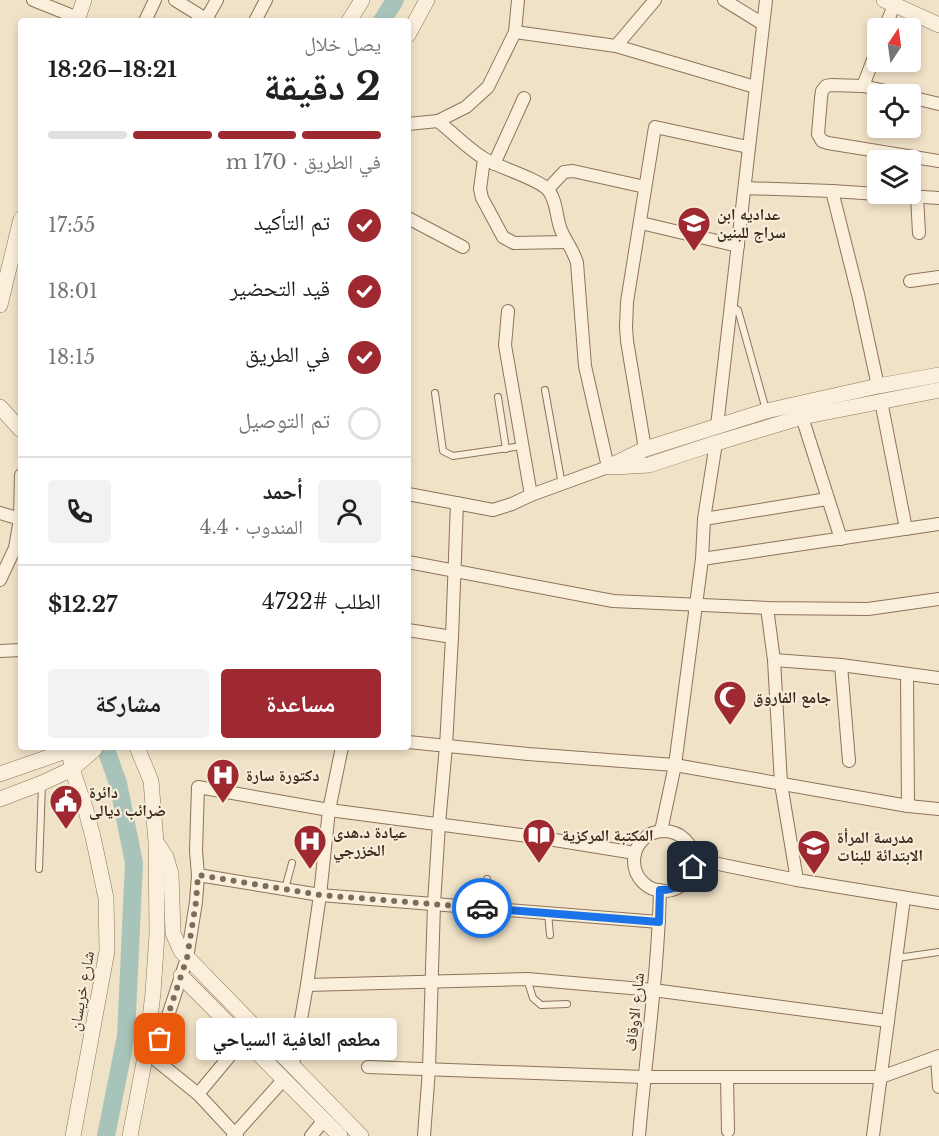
<!DOCTYPE html>
<html lang="ar">
<head>
<meta charset="utf-8">
<style>
	body { margin:0; font-family:"Libre Baskerville","Noto Naskh Arabic",serif; background:#f2f2f2; color:#202124; direction:rtl; height:100vh; display:flex; flex-direction:column; font-size:22px; white-space:nowrap }
	* { box-sizing:border-box; margin:0 }
	p { font-size:20px; color:#757577 }
	.icon { flex:none; width:33px; height:33px; fill:none; stroke:currentColor; stroke-width:2; stroke-linecap:round; stroke-linejoin:round }
	.map { position:relative; flex:1; overflow:hidden; direction:ltr }
	.side { position:absolute; left:18px; top:18px; width:393px; height:732px; display:flex; flex-direction:column; background:#fff; border-radius:6px; box-shadow:0 3px 9px #0003; direction:rtl }
	.side>* { flex:none }
	.needle { width:39px; rotate:13deg }
	.buttons { position:absolute; left:867px; top:18px; display:grid; gap:12px }
	.buttons a { display:grid; place-items:center; width:54px; height:54px; border-radius:6px; background:#fff; box-shadow:0 3px 9px #0003; font-size:30px }
	.pin { position:absolute; display:grid; place-items:center; width:51px; height:51px; color:#fff; margin:-26px; border-radius:12px; box-shadow:0 3px 9px #0006 }
	.courier { position:absolute; display:grid; place-items:center; width:60px; height:60px; margin:-30px; border:4px solid #1a73e8; border-radius:50%; background:#fff; color:#222; box-shadow:0 2px 8px #0007 }
	.bubble { position:absolute; height:42px; border-radius:6px; background:#fff; box-shadow:0 3px 9px #0003; font-size:20px; font-weight:700; line-height:42px; text-align:center; direction:rtl }
	.overview em { font-style:normal; font-weight:700 }
	.overview div { display:flex; flex-direction:column-reverse }
	.overview { display:flex; align-items:center; justify-content:space-between; height:102px; padding:0 30px }
	h1 { font-size:39px; font-weight:700; line-height:45px }
	.bar { display:grid; grid-template-columns:repeat(4,1fr); gap:9px 6px; align-content:center; height:72px; padding:0 30px }
	.bar i { height:8px; border-radius:4px; background:#e0e0e0 }
	.bar .active { background:#9f2930 }
	.bar p { grid-column:span 4 }
	.line { display:flex; align-items:center; gap:15px; padding:0 30px; border-top:2px solid #e0e0e0 }
	.line div { flex:1 }
	.round { display:grid; place-items:center; flex:none; width:63px; height:63px; border-radius:6px; background:#f2f2f2 }
	ol { padding:0 30px; list-style:none }
	li { display:flex; align-items:center; gap:18px; height:66px }
	li p { margin-inline-start:auto }
	li .icon { padding:6px; border-radius:50%; background:#9f2930; color:#fff; stroke-width:4 }
	li:last-child { color:#757577 }
	li i { width:33px; height:33px; border:3px solid #e0e0e0; border-radius:50% }
	.action { display:flex; gap:12px; margin-top:auto; padding:12px 30px }
	.action a { flex:1; height:69px; border-radius:6px; background:#9f2930; color:#fff; font-size:24px; font-weight:700; line-height:69px; text-align:center }
	.action a+a { background:#f2f2f2; color:#202124 }
	.map>svg:first-child { display:block }
</style>
</head>
<body>
<div class="map">
<svg width="939" height="1136" viewBox="0 0 939 1136">
	<rect width="100%" height="100%" fill="#f0e2c7"/>
	<g fill="none" stroke-linecap="round" stroke-linejoin="round">
		<g stroke="#a8c4ba" stroke-width="18">
			<polyline points="382,21 395,0"/>
			<polyline points="105,747 118,783 134,863 126,1036 106,1136"/>
		</g>
		<defs>
			<g id="service">
				<polyline points="731,307 738,310 766,410"/>
				<polyline points="545,390 562,485"/>
				<polyline points="435,393 443,451 453,456 522,446"/>
				<polyline points="498,397 506,449"/>
				<polyline points="39,869 42,784"/>
				<polyline points="285,889 292,863"/>
				<polyline points="486,908 487,879"/>
				<polyline points="548,913 550,935"/>
				<polyline points="897,958 939,952"/>
				<polyline points="527,979 533,998 541,1005 567,1004"/>
			</g>
			<g id="minor">
				<polyline points="33,0 78,18"/>
				<polyline points="175,0 209,21"/>
				<polyline points="724,0 763,24"/>
				<polyline points="145,21 155,0"/>
				<polyline points="205,21 217,0"/>
				<polyline points="255,21 266,0"/>
				<polyline points="885,28 894,5"/>
				<polyline points="515,32 616,46 755,87"/>
				<polyline points="616,46 655,0"/>
				<polyline points="863,86 878,47"/>
				<polyline points="899,94 863,86 831,85 826,86 822,91 821,98 818,134 822,141 828,143 939,161"/>
				<polyline points="910,97 939,104"/>
				<polyline points="408,124 438,121 466,107 488,87 515,32 518,0"/>
				<polyline points="484,159 480,189 482,198 503,237 514,243 566,242"/>
				<polyline points="494,164 524,98"/>
				<polyline points="745,188 832,191 939,198"/>
				<polyline points="548,189 564,172 573,171 645,187"/>
				<polyline points="832,191 858,294 878,386"/>
				<polyline points="917,196 919,233"/>
				<polyline points="408,218 463,247"/>
				<polyline points="641,223 738,246"/>
				<polyline points="910,281 939,277"/>
				<polyline points="508,311 505,345 531,495"/>
				<polyline points="881,401 906,529"/>
				<polyline points="802,417 841,539"/>
				<path d="M717,426C733,284 749,142 766,0"/>
				<polyline points="645,449 627,341 626,327 627,302 655,127 748,147"/>
				<path d="M408,494L493,510L512,504L531,495L608,467L585,366L577,263C574,251 566,242 561,230C556,218 557,200 548,190C539,179 500,168 485,159C469,150 452,132 438,121"/>
				<polyline points="0,513 20,519"/>
				<polyline points="704,519 827,499"/>
				<polyline points="702,559 939,524"/>
				<polyline points="408,562 613,601 767,608 868,609 939,599"/>
				<polyline points="0,580 15,548 20,519 21,475"/>
				<polyline points="767,608 774,660 781,784 797,880"/>
				<polyline points="408,630 452,637"/>
				<polyline points="0,651 21,650"/>
				<polyline points="774,660 841,665 939,678"/>
				<polyline points="841,665 849,761"/>
				<polyline points="907,675 908,806"/>
				<polyline points="408,742 528,754 675,765 908,806 939,809"/>
				<polyline points="661,831 675,765 702,559 704,519 716,443"/>
				<circle cx="664" cy="861" r="30"/>
				<polyline points="694,859 797,880 939,903"/>
				<polyline points="198,875 320,895 659,922"/>
				<polyline points="307,985 527,979 653,990 888,1021"/>
				<polyline points="146,1049 154,1047 162,1034 187,958 196,902 198,875 196,851 198,787 329,810 536,837 635,853"/>
				<polyline points="146,1052 198,1094 237,1136"/>
				<polyline points="937,1057 939,1087"/>
				<polyline points="293,1065 307,985 320,895 329,810 342,747"/>
				<polyline points="368,1067 644,1077 881,1077 939,1056"/>
				<polyline points="727,1077 728,1131"/>
				<polyline points="198,1094 244,1039"/>
				<polyline points="233,1136 284,1079"/>
				<polyline points="311,1136 324,1120"/>
				<polyline points="424,1136 429,1069 434,904 439,824 446,746 452,637 457,503"/>
				<path d="M639,1136C646,1054 658,973 660,890"/>
				<polyline points="873,1136 904,898"/>
			</g>
			<g id="tertiary">
				<polyline points="884,0 939,25"/>
				<polyline points="77,21 84,0"/>
				<polyline points="349,21 362,0"/>
				<polyline points="408,35 427,0"/>
				<polyline points="0,305 21,219"/>
				<polyline points="0,407 21,430"/>
				<polyline points="608,467 645,449 766,411 878,386 939,375"/>
				<polyline points="614,467 649,465 716,443 802,417 939,390"/>
				<polyline points="69,747 72,769 85,807 93,837 106,898 107,951 73,1136"/>
				<polyline points="0,774 69,750 77,750"/>
				<polyline points="0,799 42,783 72,769 95,749"/>
				<polyline points="158,845 166,857 171,874 173,933 181,951 361,1136"/>
				<polyline points="181,976 340,1136"/>
				<polyline points="130,1136 146,1052 153,993 157,934 156,842 151,781 137,747"/>
			</g>
		</defs>
		<use href="#service" stroke="#8d735b" stroke-width="8"/>
		<use href="#minor" stroke="#8d735b" stroke-width="14"/>
		<use href="#tertiary" stroke="#8d735b" stroke-width="16"/>
		<use href="#service" stroke="#faefdb" stroke-width="6"/>
		<use href="#minor" stroke="#faefdb" stroke-width="12"/>
		<use href="#tertiary" stroke="#faefdb" stroke-width="15"/>
	</g>
	<g fill="none" stroke-linecap="round" stroke-linejoin="round">
		<polyline stroke="#7c6c5a" stroke-width="6" stroke-dasharray="0 10.8" points="160,1039 187,958 196,902 198,875 320,895 482,908"/>
		<path stroke="#1a73e8" stroke-width="8" d="M482,908L659,922L660,890C677,890 687,883 693,867"/>
	</g>
	<defs>
		<symbol id="school-pin" viewBox="-11 -11 22 30"><path d="M0 17L-7.5 6A9.5 9.5 0 1 1 7.5 6Z" fill="#9f2930" stroke="#f7ecd7"/><path d="M0-5L7-2L0 1L-7-2ZM-4 1L0 2.5L4 1V4Q0 6-4 4Z" fill="#fff"/></symbol>
		<symbol id="mosque-pin" viewBox="-11 -11 22 30"><path d="M0 17L-7.5 6A9.5 9.5 0 1 1 7.5 6Z" fill="#9f2930" stroke="#f7ecd7"/><path d="M3.5-4.9A6 6 0 1 0 3.5 4.9A5 5 0 1 1 3.5-4.9Z" fill="#fff"/></symbol>
		<symbol id="hospital-pin" viewBox="-11 -11 22 30"><path d="M0 17L-7.5 6A9.5 9.5 0 1 1 7.5 6Z" fill="#9f2930" stroke="#f7ecd7"/><path d="M-5-5h3v3.5h4V-5h3V5h-3V1.5h-4V5h-3Z" fill="#fff"/></symbol>
		<symbol id="civic-pin" viewBox="-11 -11 22 30"><path d="M0 17L-7.5 6A9.5 9.5 0 1 1 7.5 6Z" fill="#9f2930" stroke="#f7ecd7"/><path d="M-.6-6.5H3V-4.5H.6V-3L4-1V1h2V6H-6V1h2V-1L-.6-3ZM-1.2 2.5V6h2.4V2.5Z" fill="#fff"/></symbol>
		<symbol id="library-pin" viewBox="-11 -11 22 30"><path d="M0 17L-7.5 6A9.5 9.5 0 1 1 7.5 6Z" fill="#9f2930" stroke="#f7ecd7"/><path d="M-6-4Q-3-5.5-.7-3.5V5Q-3 3-6 4ZM6-4Q3-5.5 .7-3.5V5Q3 3 6 4Z" fill="#fff"/></symbol>
	</defs>
	<g fill-rule="evenodd">
		<use href="#school-pin" x="675" y="204" width="38" height="52"/>
		<use href="#mosque-pin" x="711" y="678" width="38" height="52"/>
		<use href="#hospital-pin" x="204" y="756" width="38" height="52"/>
		<use href="#civic-pin" x="47" y="782" width="38" height="52"/>
		<use href="#library-pin" x="520" y="816" width="38" height="52"/>
		<use href="#hospital-pin" x="291" y="822" width="38" height="52"/>
		<use href="#school-pin" x="795" y="827" width="38" height="52"/>
	</g>
	<g text-anchor="middle" stroke-width="4.5" stroke-linejoin="round" paint-order="stroke">
		<g font-size="16" font-weight="bold" fill="#3d2c20" stroke="#f7ecd7" text-anchor="start">
			<text x="717" y="220">عداديه ابن<tspan x="717" dy="18">سراج للبنين</tspan></text>
			<text x="753" y="703">جامع الفاروق</text>
			<text x="246" y="781">دكتورة سارة</text>
			<text x="89" y="798">دائرة<tspan x="89" dy="18">ضرائب ديالى</tspan></text>
			<text x="333" y="838">عيادة د.هدى<tspan x="333" dy="18">الخزرجي</tspan></text>
			<text x="562" y="841">المكتبة المركزية</text>
			<text x="837" y="843">مدرسة المرأة<tspan x="837" dy="18">الابتدائة للبنات</tspan></text>
		</g>
		<g font-size="16" fill="#3d2c20" stroke="#f7ecd7">
			<text transform="translate(81 991) rotate(-80)" y="6">شارع خريسان</text>
			<text transform="translate(634 1012) rotate(-84)" y="6">شارع الاوقاف</text>
		</g>
	</g>
</svg>
<div class="buttons">
<a><svg class="needle" viewBox="-14 -14 28 28"><path d="M0-13l5 13h-10z" fill="#e53935"/><path d="M0 13l5-13h-10z" fill="#757577"/></svg></a>
<a><svg class="icon" aria-label="locate" viewBox="0 0 24 24"><circle cx="12" cy="12" r="6"/><path d="M12 2v4M12 18v4M2 12h4M18 12h4"/></svg></a>
<a><svg class="icon" aria-label="layers" viewBox="0 0 24 24"><path d="M12 4l9 5-9 5-9-5zM3 14l9 5 9-5"/></svg></a>
</div>
<div class="pin" style="left:160px;top:1039px;background:#ea580c"><svg class="icon" aria-label="bag" viewBox="0 0 24 24"><path d="M5 8h14l-1 12H6zM9 8a3 3 0 0 1 6 0"/></svg></div>
<div class="pin" style="left:693px;top:867px;background:#1f2937"><svg class="icon" aria-label="home" viewBox="0 0 24 24"><path d="M3 11l9-7 9 7M6 9v11h12V9"/></svg></div>
<div class="courier" style="left:482px;top:908px"><svg class="icon" aria-label="car" viewBox="0 0 24 24"><path d="M5 17H2v-5l4-1 3-4h7l3 4 3 1v5h-3M9 17h6M6 11h13"/><circle cx="7" cy="17" r="2"/><circle cx="17" cy="17" r="2"/></svg></div>
<div class="bubble" style="left:196px;top:1018px;width:201px">مطعم العافية السياحي</div>
<section class="side">
<div class="overview"><div><h1>2 دقيقة</h1><p>يصل خلال</p></div><em>18:21–18:26</em></div>
<div class="bar"><i class="active"></i><i class="active"></i><i class="active"></i><i></i><p>في الطريق · 170 m</p></div>
<ol>
<li><svg class="icon" aria-label="check" viewBox="0 0 24 24"><path d="M5 12l5 5 9-10"/></svg>تم التأكيد<p>17:55</p></li>
<li><svg class="icon" aria-label="check" viewBox="0 0 24 24"><path d="M5 12l5 5 9-10"/></svg>قيد التحضير<p>18:01</p></li>
<li><svg class="icon" aria-label="check" viewBox="0 0 24 24"><path d="M5 12l5 5 9-10"/></svg>في الطريق<p>18:15</p></li>
<li><i></i>تم التوصيل</li>
</ol>
<div class="line" style="height:108px"><a class="round"><svg class="icon" aria-label="person" viewBox="0 0 24 24"><circle cx="12" cy="8" r="4"/><path d="M4 21q1-7 8-7t8 7"/></svg></a><div><b>أحمد</b><p>المندوب · 4.4</p></div><a class="round"><svg class="icon" aria-label="phone" viewBox="0 0 24 24"><path d="M5 4h4l2 5-3 2q2 4 5 5l2-3 5 2v4C11 20 4 13 5 4z"/></svg></a></div>
<div class="line" style="height:78px"><div>الطلب #4722</div><b>$12.27</b></div>
<div class="action"><a>مساعدة</a><a>مشاركة</a></div>
</section>
</div>
</body>
</html>
